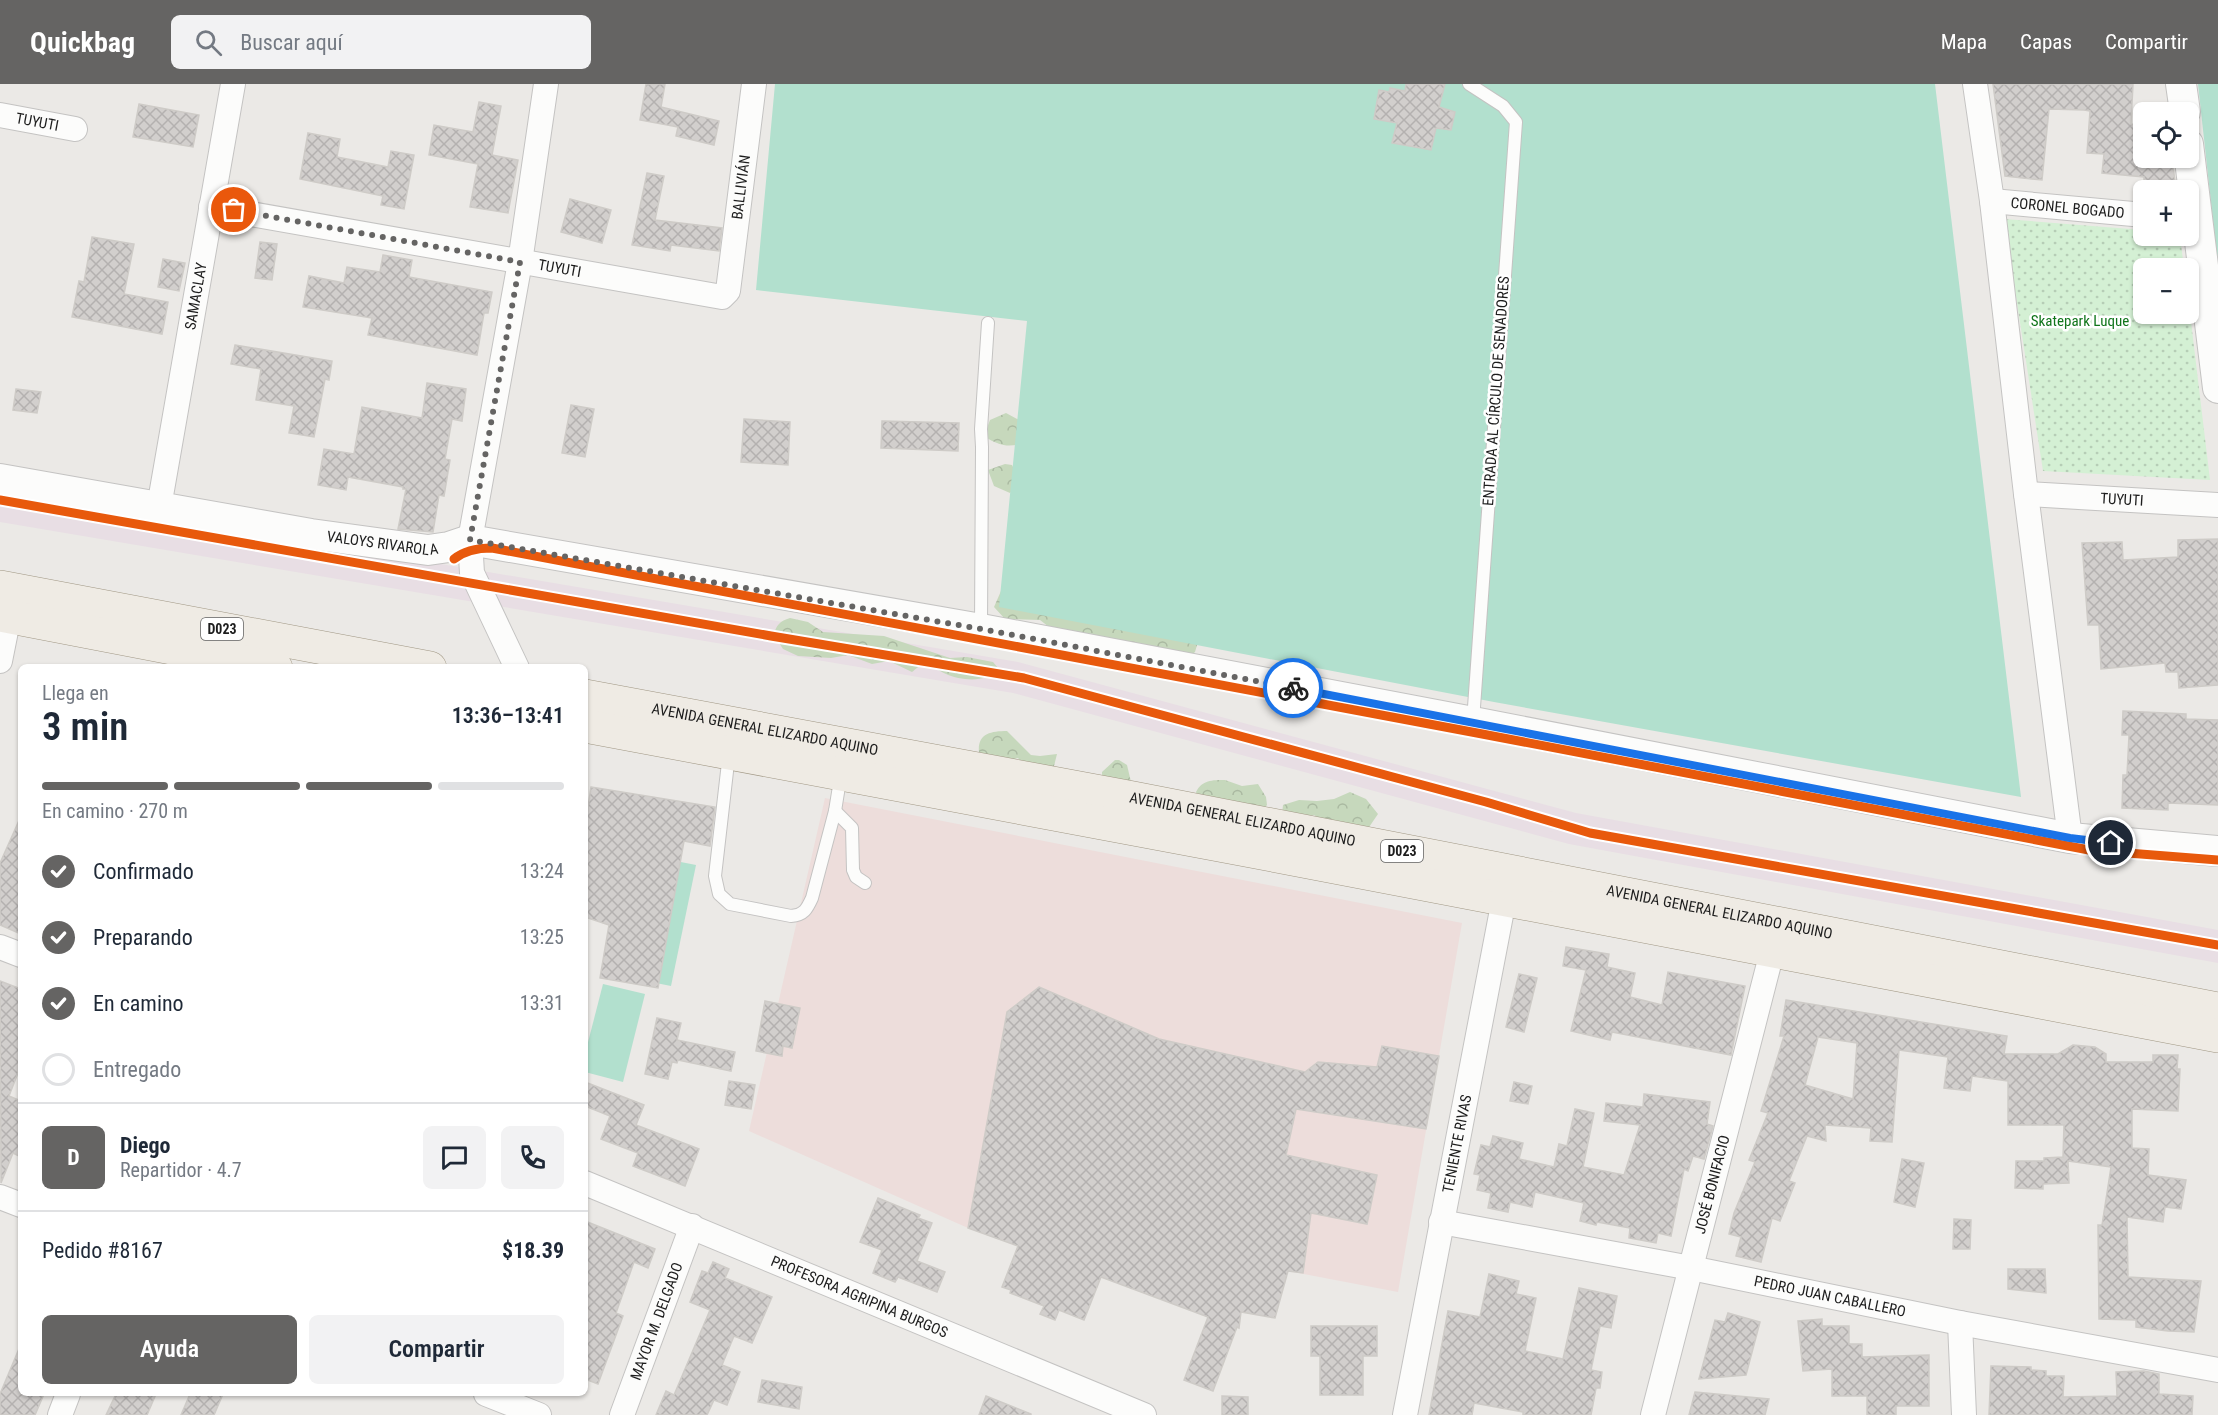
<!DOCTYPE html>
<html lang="es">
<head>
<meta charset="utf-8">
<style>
	body { margin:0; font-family:"Roboto Condensed",sans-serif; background:#f2f2f3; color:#1f2937; height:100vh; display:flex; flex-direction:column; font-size:22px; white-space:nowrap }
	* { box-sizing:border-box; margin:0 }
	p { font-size:20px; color:#747a83 }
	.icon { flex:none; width:33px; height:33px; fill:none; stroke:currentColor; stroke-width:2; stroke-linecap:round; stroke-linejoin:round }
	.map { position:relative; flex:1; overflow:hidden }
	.side { position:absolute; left:18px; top:580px; width:570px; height:732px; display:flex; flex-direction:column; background:#fff; border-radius:9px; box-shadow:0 2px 4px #0004 }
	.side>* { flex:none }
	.tools { position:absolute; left:2133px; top:18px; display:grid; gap:12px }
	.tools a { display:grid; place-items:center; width:66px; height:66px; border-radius:9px; background:#fff; box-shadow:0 2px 4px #0004; font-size:30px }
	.pin { position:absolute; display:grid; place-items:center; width:51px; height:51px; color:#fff; margin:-26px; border:3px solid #fff; border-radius:50%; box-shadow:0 2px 6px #0007 }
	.courier { position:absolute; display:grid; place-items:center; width:60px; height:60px; margin:-30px; border:4px solid #1a73e8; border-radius:50%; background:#fff; color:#222; box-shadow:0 2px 8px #0007 }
	.head em { font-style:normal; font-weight:600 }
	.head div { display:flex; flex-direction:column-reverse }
	.head { display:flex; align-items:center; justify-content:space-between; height:102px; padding:0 24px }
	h1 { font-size:39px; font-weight:600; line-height:45px }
	.bar { display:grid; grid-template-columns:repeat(4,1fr); gap:9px 6px; align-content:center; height:72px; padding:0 24px }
	.bar i { height:8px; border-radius:4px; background:#e0e1e3 }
	.bar .current { background:#656463 }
	.bar p { grid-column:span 4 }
	.line { display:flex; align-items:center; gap:15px; padding:0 24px; border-top:2px solid #e0e1e3 }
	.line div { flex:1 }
	.round { display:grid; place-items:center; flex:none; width:63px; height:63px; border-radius:9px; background:#f2f2f3 }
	ol { padding:0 24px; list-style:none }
	li { display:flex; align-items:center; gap:18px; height:66px }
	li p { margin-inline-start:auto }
	li .icon { padding:6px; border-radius:50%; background:#656463; color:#fff; stroke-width:4 }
	li:last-child { color:#747a83 }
	li i { width:33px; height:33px; border:3px solid #e0e1e3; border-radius:50% }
	.button { display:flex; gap:12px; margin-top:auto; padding:12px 24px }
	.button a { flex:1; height:69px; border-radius:9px; background:#656463; color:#fff; font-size:24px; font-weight:600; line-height:69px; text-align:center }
	.button a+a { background:#f2f2f3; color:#1f2937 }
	header { display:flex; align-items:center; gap:36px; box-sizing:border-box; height:84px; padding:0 30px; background:#656463; color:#fff }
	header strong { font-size:28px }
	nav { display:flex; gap:33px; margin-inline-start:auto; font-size:21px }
	.search { width:420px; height:54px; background:#f2f2f3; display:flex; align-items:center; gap:15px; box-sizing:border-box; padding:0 21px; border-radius:9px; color:#747a83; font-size:22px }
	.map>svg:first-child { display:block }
</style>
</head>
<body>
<header>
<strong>Quickbag</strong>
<div class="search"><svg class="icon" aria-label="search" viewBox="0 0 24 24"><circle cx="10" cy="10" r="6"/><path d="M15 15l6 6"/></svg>Buscar aquí</div>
<nav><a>Mapa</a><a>Capas</a><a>Compartir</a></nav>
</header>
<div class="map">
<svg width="2218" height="1331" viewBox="0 0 2218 1331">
	<defs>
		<pattern id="forest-crowns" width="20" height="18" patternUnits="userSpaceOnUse" patternTransform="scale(1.5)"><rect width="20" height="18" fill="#c6d8bc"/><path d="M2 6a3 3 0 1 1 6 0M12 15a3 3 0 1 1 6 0" fill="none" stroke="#aab9a1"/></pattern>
		<pattern id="park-dots" width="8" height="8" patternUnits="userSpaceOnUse" patternTransform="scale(1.5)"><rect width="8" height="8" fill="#d4f0d4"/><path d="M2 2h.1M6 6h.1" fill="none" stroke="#b6cdb6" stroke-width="1.8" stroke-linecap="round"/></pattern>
		<pattern id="building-cross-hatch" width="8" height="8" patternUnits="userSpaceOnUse" patternTransform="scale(1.5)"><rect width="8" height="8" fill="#d2cfcd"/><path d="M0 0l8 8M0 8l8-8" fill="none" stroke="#b4b1b0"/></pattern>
	</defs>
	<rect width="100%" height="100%" fill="#ebe9e6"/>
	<polygon fill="#eddddb" points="825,714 1462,839 1398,1208 1288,1187 1275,1234 1241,1228 1239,1244 968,1144 749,1047"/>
	<polygon fill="#e8dee4" points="0,405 1018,578 1576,729 2218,846 2218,879 1569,760 1013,609 0,438"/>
	<g fill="url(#forest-crowns)">
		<path d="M1006,329L1021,337L1030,358C1010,363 1002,364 984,352L990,336Z"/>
		<polygon points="1005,380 1012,381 1020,397 1010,409 994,402 988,386"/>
		<polygon points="1001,507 1200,551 1195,568 1182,579 1053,546 1040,536 1005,535 994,523"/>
		<path d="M790,534L808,538L823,548L884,552L950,574L967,573L993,578L999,585C987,599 962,597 946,590C939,587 931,581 924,581C918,582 916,585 912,588L889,577L872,580L848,571L831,574L798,572L783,565L774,551C776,541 780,537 790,534Z"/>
		<path d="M1007,647L1031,671L1040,672L1057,670L1053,686L1024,681L1018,674L1002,678L979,669C977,650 990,647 1007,647Z"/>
		<polygon points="1115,676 1119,676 1127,681 1131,698 1102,692 1102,688"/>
		<path d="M1225,696L1242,702L1258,700L1266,713L1267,721L1261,728L1198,716L1196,708C1202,696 1212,696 1225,696Z"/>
		<polygon points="1350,708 1366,715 1378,730 1365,749 1321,736 1314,731 1306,733 1282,730 1283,721 1299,716 1317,717 1334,715"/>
	</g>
	<polygon fill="url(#park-dots)" points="2004,135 2143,146 2144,152 2180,152 2184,184 2144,184 2144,230 2188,230 2189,221 2210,396 2043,387"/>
	<g fill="#b2e0ce">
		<polygon points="775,0 1935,0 2021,713 1494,618 999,523 1027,237 756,206"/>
		<polygon points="2198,0 2218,0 2218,176 2215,155"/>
		<polygon points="630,768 696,781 671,902 606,889"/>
		<polygon points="603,900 645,910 623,998 585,988 585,970"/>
	</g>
	<g fill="url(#building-cross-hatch)" stroke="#cecbc7" stroke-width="1.5" fill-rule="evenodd">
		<polygon points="646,0 665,0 661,23 719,37 714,61 676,52 678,43 640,36"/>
		<polygon points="1406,0 1445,0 1439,23 1455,28 1451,46 1436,44 1431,66 1392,59 1397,39 1374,35 1379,6 1389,8 1390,4 1405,7"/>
		<polygon points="1993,0 2133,0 2131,40 2144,41 2144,74 2172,74 2176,106 2159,106 2159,102 2144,101 2144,93 2102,89 2104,70 2087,69 2090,27 2084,26 2049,25 2042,96 2005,92"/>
		<polygon points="479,18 501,22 492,71 518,76 508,129 470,123 478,80 429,71 434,41 473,48"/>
		<polygon points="139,20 199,31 193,63 133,53"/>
		<polygon points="308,49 340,55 337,73 388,83 391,67 414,71 404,125 381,121 383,112 300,95"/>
		<polygon points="647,89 664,92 655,136 722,144 719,167 671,161 670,167 632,161"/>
		<polygon points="570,115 611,126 602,159 561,148"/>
		<polygon points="92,153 134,160 124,210 168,218 162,250 72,233 79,197 84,198"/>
		<polygon points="260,158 277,160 272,196 255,194"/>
		<polygon points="383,171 412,176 409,193 492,208 488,229 484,229 477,271 368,251 372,234 303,223 309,192 344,199 347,183 380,188"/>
		<polygon points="163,175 185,179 179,207 158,203"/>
		<polygon points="235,261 332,277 329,296 325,295 314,353 289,349 294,322 256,316 261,285 231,280"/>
		<polygon points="427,299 466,305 462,337 452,335 445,375 450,376 444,412 439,411 433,448 398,445 406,405 403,405 403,403 348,393 346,406 318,401 324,365 354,370 362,323 422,334"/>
		<polygon points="16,305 41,308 37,329 13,326"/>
		<polygon points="571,321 594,325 585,373 562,369"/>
		<polygon points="744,335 790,338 788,381 741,378"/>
		<polygon points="882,337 959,339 958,367 881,364"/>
		<polygon points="2218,455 2218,601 2179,604 2178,588 2166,588 2165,579 2101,585 2099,541 2088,541 2082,459 2122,458 2123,476 2178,473 2178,456"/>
		<polygon points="2123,627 2186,630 2186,635 2218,636 2218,721 2168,719 2168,726 2122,724 2123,691 2127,691 2129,651 2122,651"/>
		<polygon points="591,703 715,723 710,762 684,757 658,904 600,894 609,841 585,833 585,743"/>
		<polygon points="21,732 21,850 0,841 0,779"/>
		<polygon points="1566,863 1609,870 1607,883 1635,889 1630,913 1662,921 1668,888 1745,902 1731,971 1612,948 1610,956 1571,947 1586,886 1563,882"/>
		<polygon points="1519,890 1537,894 1524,948 1506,943"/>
		<polygon points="0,897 21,905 21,981 9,1012 21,1017 21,1073 13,1069 1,1099"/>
		<polygon points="1039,903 1159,955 1305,988 1318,978 1377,983 1382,962 1439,972 1426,1045 1296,1025 1286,1071 1377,1091 1367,1140 1311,1129 1303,1189 1288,1187 1275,1234 1241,1228 1239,1244 1237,1243 1213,1307 1184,1296 1208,1233 1101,1193 1084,1236 1059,1226 1055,1236 1040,1230 1044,1222 1010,1209 1011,1206 1002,1203 1018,1162 968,1144 1007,928"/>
		<path d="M1786,916L2007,952L2004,970H2058L2073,961L2095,963L2106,970V978H2153V971H2178L2177,985H2180L2178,1027L2132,1025V1064L2149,1065L2148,1091L2186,1096L2181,1125L2165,1123L2163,1138L2127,1133L2128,1193L2201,1197L2194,1248L2168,1247L2136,1243V1236L2099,1235L2098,1141H2102L2111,1083L2068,1077L2069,1099L2043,1100V1105L2015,1104L2016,1077H2044V1074L2063,1073L2064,1041H2008V997L1972,992L1970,1007L1944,1004L1948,973L1899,966L1892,1058L1870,1057L1871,1044L1825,1041L1826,1057L1807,1052L1789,1097L1795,1099L1780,1137L1772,1134L1761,1178L1736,1172L1741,1153L1729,1150L1734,1129L1755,1078L1749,1076L1768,1029L1761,1027L1784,952H1780ZM1818,953L1857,959L1853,1015L1805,1001Z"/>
		<polygon points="765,917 800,924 792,964 783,962 782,972 756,967"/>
		<polygon points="657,934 681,939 677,956 735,968 731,987 678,976 677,979 672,978 668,995 645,990"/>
		<polygon points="729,997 755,1001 751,1025 725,1021"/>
		<polygon points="585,998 644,1021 636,1041 699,1065 685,1102 633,1082 638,1069 601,1055 610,1032 585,1022"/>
		<polygon points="1514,998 1532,1002 1528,1020 1510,1017"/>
		<polygon points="1644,1010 1710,1018 1707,1040 1713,1042 1704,1075 1693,1072 1688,1087 1684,1085 1671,1152 1658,1149 1656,1159 1629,1154 1630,1144 1597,1138 1596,1141 1580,1137 1584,1119 1535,1108 1532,1123 1510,1118 1508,1128 1488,1124 1491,1109 1477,1106 1480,1091 1474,1090 1481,1061 1490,1063 1493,1052 1523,1059 1519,1075 1554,1083 1559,1060 1567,1062 1575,1025 1594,1029 1583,1083 1624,1091 1640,1041 1604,1037 1606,1019 1643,1023"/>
		<polygon points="1902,1075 1924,1079 1915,1123 1894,1118"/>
		<polygon points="878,1114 920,1131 918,1134 932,1139 917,1177 945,1188 937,1208 898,1193 895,1198 873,1189 882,1166 860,1158"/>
		<polygon points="1954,1135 1971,1136 1970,1165 1953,1165"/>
		<polygon points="585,1137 655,1165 648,1184 634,1178 616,1229 623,1232 598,1300 585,1295"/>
		<polygon points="713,1178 729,1185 725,1194 772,1213 752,1259 734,1252 722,1281 740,1288 727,1321 714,1316 707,1331 656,1331 666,1307 674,1311 710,1226 690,1218 702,1187 708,1189"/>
		<polygon points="2008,1185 2045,1185 2046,1209 2008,1205"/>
		<polygon points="1489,1190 1519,1197 1516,1210 1536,1214 1525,1267 1563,1275 1579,1204 1617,1212 1611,1244 1600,1242 1591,1286 1602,1288 1600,1304 1596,1304 1591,1331 1523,1331 1523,1328 1474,1319 1472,1331 1429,1331 1448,1227 1480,1233"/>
		<polygon points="1728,1229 1760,1238 1746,1291 1699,1295 1715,1236 1725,1238"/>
		<polygon points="1822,1235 1822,1242 1849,1242 1849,1260 1862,1260 1862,1273 1929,1271 1929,1322 1896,1322 1896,1331 1867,1331 1867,1312 1832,1312 1832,1285 1803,1287 1798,1237"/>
		<polygon points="1311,1242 1377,1242 1377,1272 1363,1272 1363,1311 1320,1311 1320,1272 1311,1272"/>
		<polygon points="21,1260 21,1310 44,1310 35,1331 0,1331 0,1310"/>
		<polygon points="1991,1282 2031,1283 2031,1286 2046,1287 2046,1292 2064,1292 2063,1313 2117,1312 2116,1288 2144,1287 2159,1290 2159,1310 2193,1312 2192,1331 1989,1331"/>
		<polygon points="762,1296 802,1303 799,1325 758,1318"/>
		<polygon points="1695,1308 1769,1315 1765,1331 1689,1331"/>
		<polygon points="116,1310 156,1310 147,1331 106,1331"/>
		<polygon points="190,1310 223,1310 214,1331 181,1331"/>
		<polygon points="986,1312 1031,1330 1031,1331 979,1331"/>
		<polygon points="1222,1312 1248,1313 1248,1331 1222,1331"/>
	</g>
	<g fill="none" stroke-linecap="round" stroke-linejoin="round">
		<defs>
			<g id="service">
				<polyline points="1469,0 1503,22 1516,38 1473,637"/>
				<polyline points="981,544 982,363 981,345 988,239"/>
				<path d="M729,670L715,792L719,810L730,820L791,832C804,831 807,825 812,814L835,727L841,690"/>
				<polyline points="835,727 852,744 853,786 856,793 865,799"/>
			</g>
			<g id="minor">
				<polyline points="1975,0 1992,117 2026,410 2070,754"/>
				<path id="s1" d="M0,31L75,45"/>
				<path id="s2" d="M1992,117L2144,131"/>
				<path id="s3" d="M211,123L722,213L728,207L754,0"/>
				<path id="s4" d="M2026,410L2218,421"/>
				<path id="s5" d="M159,423L233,0"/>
				<polyline points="0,577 12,517"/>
				<polyline points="517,584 472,489 470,456 520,178 546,0"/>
				<polyline points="0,863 21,871"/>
				<path id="s6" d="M585,1099L1144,1331"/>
				<polyline points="0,1113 21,1121"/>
				<path id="s7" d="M1441,1138L1691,1184L1960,1239L2218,1286"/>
				<polyline points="1960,1239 1964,1331"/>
				<polyline points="486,1310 539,1331"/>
				<polyline points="60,1331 68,1310"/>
				<path id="s8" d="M622,1331L692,1142"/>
				<path id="s9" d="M1405,1331L1507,800"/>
				<path id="s10" d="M1653,1331L1772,868"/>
			</g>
			<g id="tertiary">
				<polyline points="2181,0 2185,28"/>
				<polyline points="2188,60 2218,304"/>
				<path id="s11" d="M0,395L311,450L428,466L449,463L470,456L981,545L1473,638L2070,754L2218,767"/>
			</g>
			<g id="primary">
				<polyline points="0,503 430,584"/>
				<polyline points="0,531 276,584"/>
				<path id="s12" d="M585,612L1133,714L2218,925"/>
				<polyline points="585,642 1230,763 2218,952"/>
			</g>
		</defs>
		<use href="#service" stroke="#c4c3c2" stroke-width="14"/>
		<use href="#minor" stroke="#c4c3c2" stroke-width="26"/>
		<use href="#tertiary" stroke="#c4c3c2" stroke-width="32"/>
		<use href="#primary" stroke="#a09784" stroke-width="34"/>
		<use href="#service" stroke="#fcfcfb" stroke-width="12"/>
		<use href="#minor" stroke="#fcfcfb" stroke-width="24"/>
		<use href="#tertiary" stroke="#fcfcfb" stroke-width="30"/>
		<use href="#primary" stroke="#efebe4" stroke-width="33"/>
		<defs>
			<g id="cycleway">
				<polyline points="0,416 771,552 1024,594 1486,718 1590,749 2218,861"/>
				<path d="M454,475C465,466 478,464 492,464L1477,649L2089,766L2218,776"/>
			</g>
		</defs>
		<use href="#cycleway" stroke="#fff" stroke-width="13"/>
		<use href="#cycleway" stroke="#e8590c" stroke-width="9"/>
	</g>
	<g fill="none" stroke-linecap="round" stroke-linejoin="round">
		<polyline stroke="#656463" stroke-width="6" stroke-dasharray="0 10.8" points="234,126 520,178 470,456 981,545 1293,604"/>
		<polyline stroke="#1a73e8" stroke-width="8" points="1293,604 2070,754 2111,759"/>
	</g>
	<g text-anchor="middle" stroke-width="5" stroke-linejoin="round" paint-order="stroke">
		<g fill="#fff" stroke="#616161" stroke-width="1.5">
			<rect x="201" y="534" width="42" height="22" rx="4.5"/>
			<rect x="1381" y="756" width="42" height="22" rx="4.5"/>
		</g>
		<g font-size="14" font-weight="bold" fill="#1d1d1d">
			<text x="222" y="550">D023</text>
			<text x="1402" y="772">D023</text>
		</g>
		<g font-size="15" fill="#1d1d1d" stroke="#fff">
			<text dy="5" stroke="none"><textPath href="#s1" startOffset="38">TUYUTI</textPath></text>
			<text dy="5" stroke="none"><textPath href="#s3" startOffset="632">BALLIVIÁN</textPath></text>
			<text dy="5" stroke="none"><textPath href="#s2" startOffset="76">CORONEL BOGADO</textPath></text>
			<text dy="5" stroke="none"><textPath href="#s3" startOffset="354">TUYUTI</textPath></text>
			<text dy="5" stroke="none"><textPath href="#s5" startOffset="214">SAMACLAY</textPath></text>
			<text transform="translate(1496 307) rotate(-86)" y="5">ENTRADA AL CÍRCULO DE SENADORES</text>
			<text dy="5" stroke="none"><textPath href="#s4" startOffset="96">TUYUTI</textPath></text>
			<text dy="5" stroke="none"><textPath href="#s11" startOffset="388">VALOYS RIVAROLA</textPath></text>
			<text dy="5" stroke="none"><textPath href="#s12" startOffset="183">AVENIDA GENERAL ELIZARDO AQUINO</textPath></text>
			<text dy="5" stroke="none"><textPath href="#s12" startOffset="669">AVENIDA GENERAL ELIZARDO AQUINO</textPath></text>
			<text dy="5" stroke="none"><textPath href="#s12" startOffset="1155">AVENIDA GENERAL ELIZARDO AQUINO</textPath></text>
			<text dy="5" stroke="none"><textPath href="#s9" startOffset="276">TENIENTE RIVAS</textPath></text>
			<text dy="5" stroke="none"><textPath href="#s10" startOffset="238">JOSÉ BONIFACIO</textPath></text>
			<text dy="5" stroke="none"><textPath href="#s6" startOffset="297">PROFESORA AGRIPINA BURGOS</textPath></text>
			<text dy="5" stroke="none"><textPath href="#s7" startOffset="396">PEDRO JUAN CABALLERO</textPath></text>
			<text dy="5" stroke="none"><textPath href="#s8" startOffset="100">MAYOR M. DELGADO</textPath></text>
		</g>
		<g font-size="15" fill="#10751b" stroke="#fff">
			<text x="2080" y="242">Skatepark Luque</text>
		</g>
	</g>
</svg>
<div class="tools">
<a><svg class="icon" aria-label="locate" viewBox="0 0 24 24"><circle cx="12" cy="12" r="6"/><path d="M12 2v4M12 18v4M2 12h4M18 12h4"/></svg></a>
<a>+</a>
<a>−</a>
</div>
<div class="pin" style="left:234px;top:126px;background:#ea580c"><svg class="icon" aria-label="bag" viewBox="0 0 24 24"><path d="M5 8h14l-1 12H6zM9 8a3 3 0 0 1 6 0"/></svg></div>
<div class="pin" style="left:2111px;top:759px;background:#1f2937"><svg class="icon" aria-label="home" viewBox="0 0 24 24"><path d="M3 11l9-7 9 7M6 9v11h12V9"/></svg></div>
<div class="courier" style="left:1293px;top:604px"><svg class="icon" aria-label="bike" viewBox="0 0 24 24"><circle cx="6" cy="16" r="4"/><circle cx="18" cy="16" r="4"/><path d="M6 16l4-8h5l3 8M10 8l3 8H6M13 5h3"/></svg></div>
<section class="side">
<div class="head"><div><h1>3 min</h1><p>Llega en</p></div><em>13:36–13:41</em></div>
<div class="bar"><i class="current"></i><i class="current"></i><i class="current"></i><i></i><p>En camino · 270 m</p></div>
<ol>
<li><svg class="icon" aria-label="check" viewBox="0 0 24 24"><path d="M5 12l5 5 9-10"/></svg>Confirmado<p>13:24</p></li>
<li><svg class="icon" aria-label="check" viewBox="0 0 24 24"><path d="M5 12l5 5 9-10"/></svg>Preparando<p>13:25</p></li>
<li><svg class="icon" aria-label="check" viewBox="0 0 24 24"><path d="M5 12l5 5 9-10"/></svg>En camino<p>13:31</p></li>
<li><i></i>Entregado</li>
</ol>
<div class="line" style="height:108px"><b class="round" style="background:#656463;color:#fff">D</b><div><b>Diego</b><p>Repartidor · 4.7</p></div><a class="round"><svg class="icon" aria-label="chat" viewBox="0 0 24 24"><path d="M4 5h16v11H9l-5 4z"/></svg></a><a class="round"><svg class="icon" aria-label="phone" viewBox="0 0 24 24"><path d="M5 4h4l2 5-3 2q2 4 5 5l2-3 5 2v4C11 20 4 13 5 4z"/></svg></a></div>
<div class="line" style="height:78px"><div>Pedido #8167</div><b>$18.39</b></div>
<div class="button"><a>Ayuda</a><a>Compartir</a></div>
</section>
</div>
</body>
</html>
